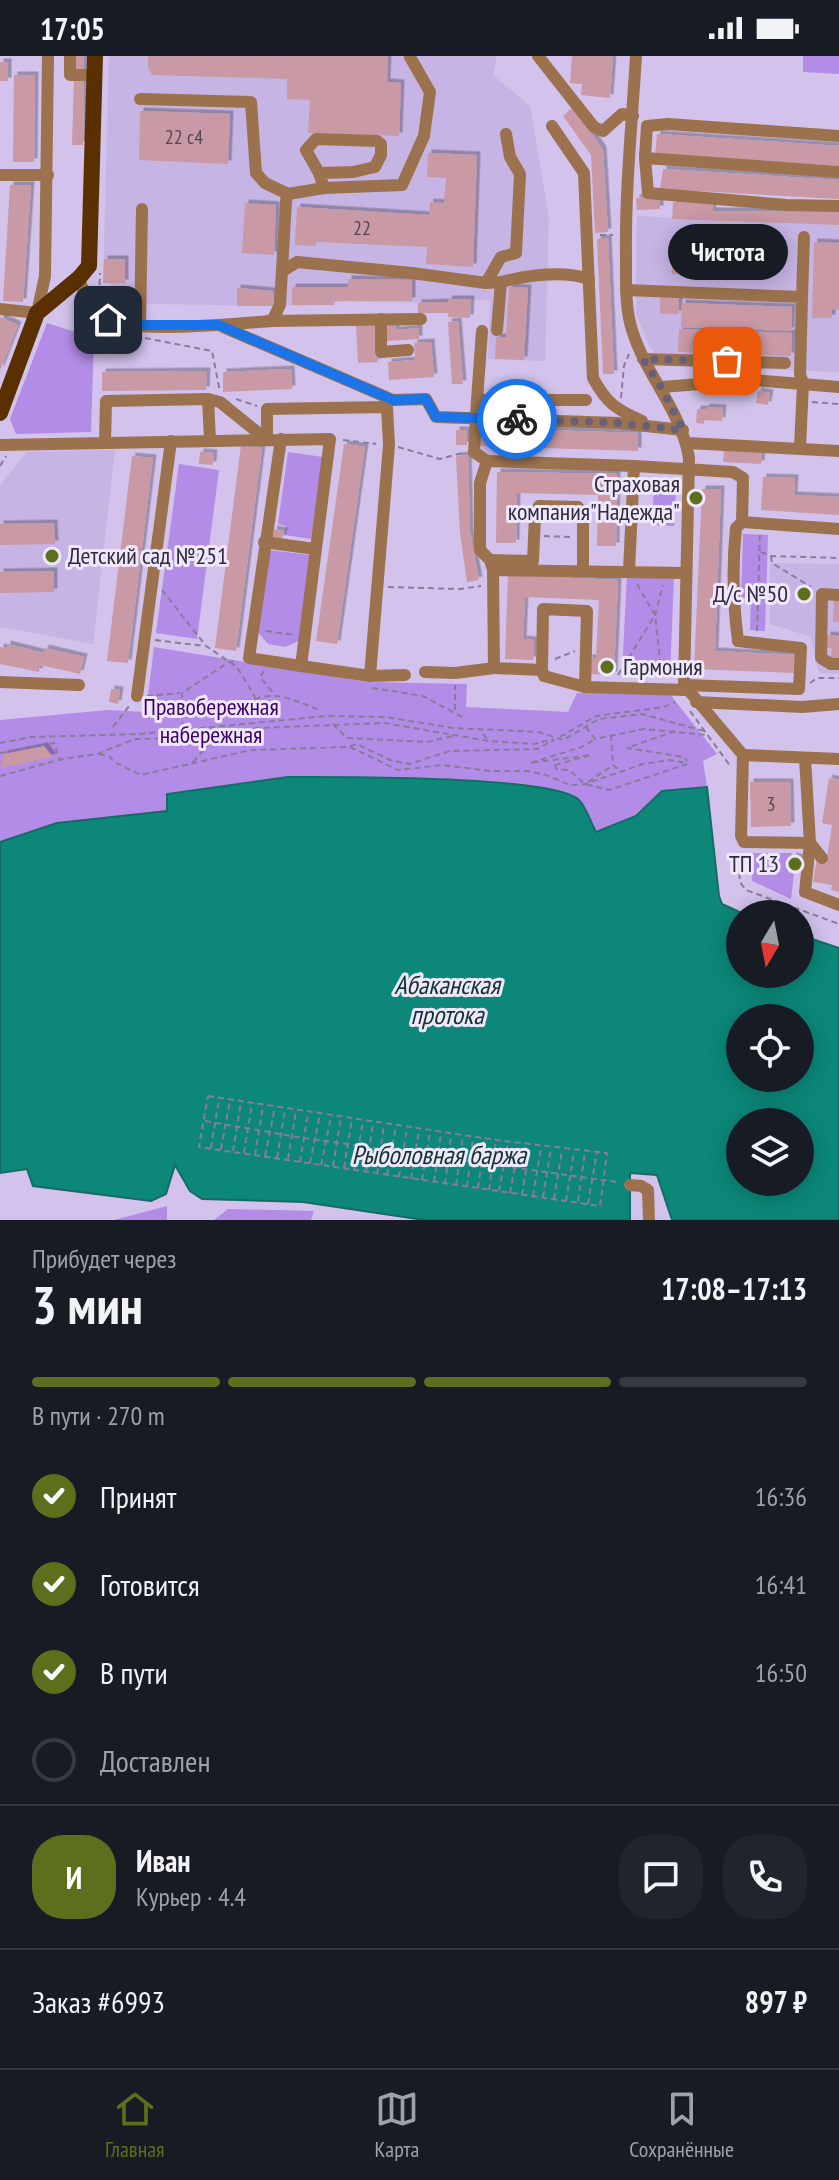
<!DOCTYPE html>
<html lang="ru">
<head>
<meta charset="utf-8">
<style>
	body { margin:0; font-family:"PT Sans Narrow",sans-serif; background:#20242c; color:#f1f3f6; height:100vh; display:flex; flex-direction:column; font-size:30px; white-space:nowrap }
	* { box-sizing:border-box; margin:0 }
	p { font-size:26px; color:#9ea1a6 }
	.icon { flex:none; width:44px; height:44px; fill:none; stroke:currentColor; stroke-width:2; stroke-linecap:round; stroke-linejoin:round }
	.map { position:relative; height:1164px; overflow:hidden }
	.sheet { display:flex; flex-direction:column; background:#171b24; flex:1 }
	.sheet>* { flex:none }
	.needle { width:52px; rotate:190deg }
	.fabs { position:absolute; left:726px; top:844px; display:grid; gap:16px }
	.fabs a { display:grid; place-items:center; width:88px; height:88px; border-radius:50%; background:#171b24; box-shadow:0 4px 20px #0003; font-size:40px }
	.pin { position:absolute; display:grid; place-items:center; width:68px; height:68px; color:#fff; margin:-34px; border-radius:16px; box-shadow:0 4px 12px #0006 }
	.courier { position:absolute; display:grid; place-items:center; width:80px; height:80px; margin:-40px; border:6px solid #1a73e8; border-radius:50%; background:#fff; color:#222; box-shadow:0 2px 10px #0007 }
	.bubble { position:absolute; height:56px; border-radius:28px; background:#171b24; box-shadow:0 4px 20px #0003; font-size:26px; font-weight:700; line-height:56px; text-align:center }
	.headline em { font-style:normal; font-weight:700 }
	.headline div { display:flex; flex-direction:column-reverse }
	.headline { display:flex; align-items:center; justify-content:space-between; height:136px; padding:0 32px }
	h1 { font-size:52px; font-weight:700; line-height:60px }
	.bar { display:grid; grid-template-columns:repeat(4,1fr); gap:12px 8px; align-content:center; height:96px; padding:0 32px }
	.bar i { height:10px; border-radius:6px; background:#363941 }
	.bar .current { background:#5b6f1d }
	.bar p { grid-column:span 4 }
	.line { display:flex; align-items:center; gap:20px; padding:0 32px; border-top:2px solid #363941 }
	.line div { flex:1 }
	.round { display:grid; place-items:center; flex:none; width:84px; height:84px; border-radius:32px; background:#20242c }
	ol { padding:0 32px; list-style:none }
	li { display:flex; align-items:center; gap:24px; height:88px }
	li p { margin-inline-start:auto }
	li .icon { padding:8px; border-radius:50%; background:#5b6f1d; color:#fff; stroke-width:4 }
	li:last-child { color:#9ea1a6 }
	li i { width:44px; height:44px; border:4px solid #363941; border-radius:50% }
	.status { display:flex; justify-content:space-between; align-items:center; height:56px; padding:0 40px; background:#171b24; direction:ltr }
	.status svg { height:22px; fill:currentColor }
	.tab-bar { display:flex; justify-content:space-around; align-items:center; height:112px; border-top:2px solid #363941; background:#171b24; font-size:22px; color:#9ea1a6 }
	.tab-bar a { display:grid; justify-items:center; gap:4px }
	.tab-bar .current { color:#5b6f1d }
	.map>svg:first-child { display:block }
</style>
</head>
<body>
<div class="status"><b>17:05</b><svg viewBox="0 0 49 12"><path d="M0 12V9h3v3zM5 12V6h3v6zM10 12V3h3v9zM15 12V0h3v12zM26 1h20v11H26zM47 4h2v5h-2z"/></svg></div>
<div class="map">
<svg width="839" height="1164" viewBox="0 0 839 1164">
	<defs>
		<filter id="shadow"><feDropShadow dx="3.5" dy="-3.5" stdDeviation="0" flood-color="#0004"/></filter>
	</defs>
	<rect width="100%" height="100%" fill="#d2c2ec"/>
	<g fill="#c6b4e4">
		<polygon points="109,0 497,0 493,19 530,50 549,162 545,305 488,303 490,244 449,243 448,246 419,247 334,245 334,249 274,250 109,247 110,227 103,227"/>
		<polygon points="637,160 839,169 839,316 666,310 649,290 636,257"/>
		<polygon points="115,394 93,588 0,571 0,429 27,396"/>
		<polygon points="770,507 839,508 839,618 819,617 811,581 770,568"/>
	</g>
	<g fill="#b28ce7">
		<polygon points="803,0 839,0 839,18 803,16"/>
		<polygon points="47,267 94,282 91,376 16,378 10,363"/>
		<polygon points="288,396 323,401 311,483 285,479 286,470 278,468"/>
		<polygon points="179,408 219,414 197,583 156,577"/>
		<polygon points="654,431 676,433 674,470 652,469"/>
		<polygon points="743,478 768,479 765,575 750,574 751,542 741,542"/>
		<polygon points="269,494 310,499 299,585 285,591 268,588 258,576"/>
		<polygon points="627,518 674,520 670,620 622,618"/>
		<polygon points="154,591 366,626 467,628 466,651 568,656 577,637 669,637 717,698 703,705 707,731 662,735 636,760 596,776 579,744 167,738 167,755 57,767 0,786 0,664 108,654 146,656"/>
		<polygon points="751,797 792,797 788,816 794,818 791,843 752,825"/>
		<polygon points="167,1150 167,1164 114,1164"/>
		<polygon points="228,1153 314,1155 311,1164 214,1164"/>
	</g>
	<path fill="#0c8779" stroke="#176b66" stroke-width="2" fill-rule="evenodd" d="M288,721C333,721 554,719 579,744C586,751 591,767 596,776L636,760L662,735L707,731L719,840L722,848L744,858H740V918H800V879L839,892V1164H672L657,1119L630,1117V1164H424L303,1146L202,1143L190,1135L175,1109L166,1138L151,1145L33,1130L27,1113L0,1117V786L57,767L167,755V738ZM740,962H800V1022H740ZM740,1066H800V1126H740Z"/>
	<g fill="#c999a5" filter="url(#shadow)">
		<rect x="75" y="0" width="9" height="17"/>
		<polygon points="148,0 388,0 387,26 401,27 399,80 308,77 310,44 287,43 287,23 152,19 148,11"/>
		<polygon points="572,0 613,0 610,42 581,39 582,28 570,27"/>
		<rect x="0" y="6" width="8" height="19"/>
		<polygon points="14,19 35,19 34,106 13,106"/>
		<polygon points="74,24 84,24 83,89 72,89"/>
		<polygon points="574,52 603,94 608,176 595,177 591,99 563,60"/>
		<polygon points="140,55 230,58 228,108 139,104"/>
		<polygon points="657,78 839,90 839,110 655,99"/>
		<polygon points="428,97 477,99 473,211 426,208 427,191 316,186 316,190 295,189 297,151 429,159 430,146 444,147 446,122 427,121"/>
		<polygon points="663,113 839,124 839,143 660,133"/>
		<polygon points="10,129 31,129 23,246 3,245"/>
		<polygon points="660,141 660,153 637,154 636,142"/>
		<polygon points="673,146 713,148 713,155 839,155 839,169 672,163"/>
		<polygon points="245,147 276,149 274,199 242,197"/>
		<polygon points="608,182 614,318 603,318 597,183"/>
		<polygon points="672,183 773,186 772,221 672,218"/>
		<polygon points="814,186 839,187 839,254 832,253 832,262 812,262"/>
		<polygon points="104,203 125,203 125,227 103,227"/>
		<polygon points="348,223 412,224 412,245 334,245 334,249 292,249 292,231 348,231"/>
		<polygon points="509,231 528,232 524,304 495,303 496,281 506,281"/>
		<polygon points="237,232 273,235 274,250 237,250"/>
		<rect x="660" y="240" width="19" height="18"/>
		<polygon points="449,243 471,243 470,262 448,261 448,257 418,257 418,247 448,246"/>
		<polygon points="682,247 792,251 791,275 681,271"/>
		<polygon points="0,261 18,269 0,315"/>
		<polygon points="458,265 463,328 452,328 448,266"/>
		<polygon points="395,267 396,274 419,272 419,283 387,285 386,268"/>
		<polygon points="376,269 378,306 358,307 356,270"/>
		<polygon points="679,273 792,277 791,300 678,296"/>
		<polygon points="431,286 434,321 389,324 388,306 415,304 414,287"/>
		<polygon points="291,313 292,333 223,336 223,316"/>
		<polygon points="207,315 206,334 102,335 102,316"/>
		<polygon points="758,335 770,337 768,349 756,347"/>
		<polygon points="706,351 723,352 722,365 704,364 704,368 696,367 697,353 706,353"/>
		<polygon points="480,372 638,377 638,395 479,390"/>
		<rect x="456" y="374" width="11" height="15"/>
		<polygon points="344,388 365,391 337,588 316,585"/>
		<polygon points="241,389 262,392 236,595 215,592"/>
		<polygon points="724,394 762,396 761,408 723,406"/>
		<polygon points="200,396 214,397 213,409 199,408"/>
		<polygon points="468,399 470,476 479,524 467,526 460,477 456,400"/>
		<polygon points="132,400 153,402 128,607 107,605"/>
		<polygon points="497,416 617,418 616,490 597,490 598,439 517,437 516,487 496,487"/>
		<polygon points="763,421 795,422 794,439 839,441 839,459 761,454"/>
		<polygon points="702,433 721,433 715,595 796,599 795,617 694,613"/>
		<polygon points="54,467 55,488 0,489 0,468"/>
		<polygon points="274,473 284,475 282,483 273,481"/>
		<polygon points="54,515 54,536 0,537 0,516"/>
		<polygon points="508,519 618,524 614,619 588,618 589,602 596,602 599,544 525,541 523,583 534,584 533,604 505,603"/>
		<polygon points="834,544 839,544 839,566 833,566"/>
		<polygon points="827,579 839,580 839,602 831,602 832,592 827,592"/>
		<polygon points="7,588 44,597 45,592 84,601 80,618 40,609 39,616 0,608 0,591 7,592"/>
		<polygon points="111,633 120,634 118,648 109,646"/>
		<polygon points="241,678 242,688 226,690 225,680"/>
		<polygon points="44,690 53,701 0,712 4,698"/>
		<polygon points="829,722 839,724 839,836 831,834 832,829 813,826 817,801 827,802 832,769 822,767"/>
		<polygon points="750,726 790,726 791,770 751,771"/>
		<polygon points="793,800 800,802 798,816 790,815"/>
	</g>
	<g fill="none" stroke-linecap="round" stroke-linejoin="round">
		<g stroke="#887c9a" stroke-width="2" stroke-dasharray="6 4" stroke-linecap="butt">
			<polyline points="600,179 613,179"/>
			<polyline points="99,239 100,217"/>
			<polyline points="145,282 212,295 220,336"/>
			<polyline points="621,342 624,310 629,298"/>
			<polyline points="236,343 257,350"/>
			<polyline points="812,346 839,348"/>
			<polyline points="343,384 376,388"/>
			<polyline points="398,391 440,403 462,397"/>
			<polyline points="0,410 6,400"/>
			<polyline points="544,480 570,481"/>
			<polyline points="761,496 771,500 839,502"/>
			<polyline points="771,500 772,507 811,531"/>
			<polyline points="637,528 655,559 662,620"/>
			<polyline points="388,531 460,533 481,530"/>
			<polyline points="162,534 206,590 237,611 255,641 257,660"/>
			<polyline points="266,575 295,579"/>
			<polyline points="757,575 760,477"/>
			<polyline points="155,584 204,590"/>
			<polyline points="555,603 575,595"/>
			<polyline points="264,615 260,621 274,638"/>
			<polyline points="618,619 655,559 663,529"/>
			<polyline points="810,627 817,622 839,622"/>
			<polyline points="372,632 423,640 464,662"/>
			<polyline points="147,640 180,637"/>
			<polyline points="455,654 455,629"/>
			<path d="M227,655C273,633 276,637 322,655"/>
			<polyline points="690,655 731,711"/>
			<polyline points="333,668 345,680"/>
			<polyline points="113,671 129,650"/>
			<polyline points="586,671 595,683 644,673 707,679"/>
			<polyline points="675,675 627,692 684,701 687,705"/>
			<polyline points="483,678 488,684"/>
			<polyline points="611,679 613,709 622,716"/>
			<polyline points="560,681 596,660 664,651 675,646"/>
			<polyline points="183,682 182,637 229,606 236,605"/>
			<polyline points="347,682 427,686 453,680"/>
			<polyline points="0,687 31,681 140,678 326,660 385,661 454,672 539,676 563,684 599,663 642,658 704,675"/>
			<polyline points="350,691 398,714 443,709 490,715 528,715 546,719 570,729 585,728 643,708 669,704 688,707"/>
			<polyline points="0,697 54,687 60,705"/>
			<polyline points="99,698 109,700 114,706 141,719 251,694 348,691 357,688 390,704 409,708 450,695 537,693 554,684"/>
			<polyline points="193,706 218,678"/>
			<polyline points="555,709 591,699 530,707 582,691 595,683"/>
			<polyline points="555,709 556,713 569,714 585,728 609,734 687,708"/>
			<polyline points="0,720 62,703 97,698 135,683 183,682 258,672 384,667 489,685 534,688 554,683"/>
			<polyline points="588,726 612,710"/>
			<polyline points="738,797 740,826 746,834 839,868"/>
			<polygon points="208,1040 496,1084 607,1097 600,1150 199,1091"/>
			<polyline points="205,1065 297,1081 617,1126"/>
			<polyline points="211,1092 219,1043"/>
			<polyline points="221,1093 230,1044"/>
			<polyline points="233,1095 241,1046"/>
			<polyline points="244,1097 252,1048"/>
			<polyline points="255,1099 263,1050"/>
			<polyline points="265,1100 275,1051"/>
			<polyline points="277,1102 285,1054"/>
			<polyline points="288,1103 296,1055"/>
			<polyline points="300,1106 308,1057"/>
			<polyline points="310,1107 320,1058"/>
			<polyline points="321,1109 331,1061"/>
			<polyline points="333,1110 341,1061"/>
			<polyline points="344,1112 352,1063"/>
			<polyline points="354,1114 363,1066"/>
			<polyline points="366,1116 373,1067"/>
			<polyline points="377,1118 384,1069"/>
			<polyline points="387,1119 396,1070"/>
			<polyline points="399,1121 407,1072"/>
			<polyline points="411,1123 419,1074"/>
			<polyline points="422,1124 430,1076"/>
			<polyline points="434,1126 441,1077"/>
			<polyline points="445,1128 451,1079"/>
			<polyline points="456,1129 463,1080"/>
			<polyline points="467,1131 473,1082"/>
			<polyline points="478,1132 485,1083"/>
			<polyline points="489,1134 496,1085"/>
			<polyline points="499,1135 508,1087"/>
			<polyline points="510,1137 519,1088"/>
			<polyline points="522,1139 530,1090"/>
			<polyline points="533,1140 541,1091"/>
			<polyline points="543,1141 551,1092"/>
			<polyline points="554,1143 562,1094"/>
			<polyline points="566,1145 574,1096"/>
			<polyline points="578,1145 585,1096"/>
			<polyline points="588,1148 597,1096"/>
		</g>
		<g stroke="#9b724d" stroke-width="12">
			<polyline points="70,0 70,19 95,19"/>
			<polyline points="538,0 594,71 603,75 622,58 633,60"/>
			<path d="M636,0C632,67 625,134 626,201C626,225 625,252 632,274C646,320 681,354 689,402L684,629L743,699L741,780L744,786L810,787L822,802"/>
			<polyline points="140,43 251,46 256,117 265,127 288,138"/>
			<path d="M552,70L584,117L593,322C607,348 616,353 642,365"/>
			<polyline points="839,80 668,68 647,70 645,102 648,137 786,149 839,150"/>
			<polyline points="645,98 645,102 839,116"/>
			<polyline points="319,117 306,94 316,83 377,85 381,88 381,99 375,111 353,116 319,117 324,132"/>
			<polyline points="0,119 48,119"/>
			<polyline points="283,215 297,206 412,217 486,227 501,226"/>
			<path d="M79,222C84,239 91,252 106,262C128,279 241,267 272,265L280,249L286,145L288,138L324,132L402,129L424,80L430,36L410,1"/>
			<polyline points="486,227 501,201 516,197 520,118 510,101 506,78"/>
			<polyline points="626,234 802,241 800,318 803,328 800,391"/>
			<polyline points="802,241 804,181"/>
			<polyline points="0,253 37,257 45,220 48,0"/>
			<polyline points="381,263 381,296 408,294"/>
			<polyline points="268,265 421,263"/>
			<polyline points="140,270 142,153"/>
			<polyline points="223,271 393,344 426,343 436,361 618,367 683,374"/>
			<path d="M497,274L501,226C529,219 561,214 589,223"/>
			<polyline points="643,303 785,307"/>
			<polyline points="661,331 754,324 839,331"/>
			<polyline points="208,343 220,346 267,384"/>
			<polyline points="477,344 482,275"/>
			<polyline points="267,384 267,353 387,351 389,389 370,620"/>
			<polyline points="105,386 106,345 208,343 210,385"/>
			<polyline points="687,387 839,395"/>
			<polyline points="0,389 330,383 301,610 249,602 281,383"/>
			<polyline points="487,405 474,396 477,344 586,344"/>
			<path d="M634,410L733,416L743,422L742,466L736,472C732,510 733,547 738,585L801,592L799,633L684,629"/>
			<polyline points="742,466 839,473"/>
			<polyline points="264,486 315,493"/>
			<polyline points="490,504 533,505 535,459 539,450 578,451 583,457 583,515"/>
			<polyline points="493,514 490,504 480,494 480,427 487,405 634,410 629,515"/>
			<polyline points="684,517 493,514 494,612 542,614 543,553 587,555 585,631 686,634"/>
			<polyline points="839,539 822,538 821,602 831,608 839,608"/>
			<polyline points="301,610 370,620 405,619"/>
			<polyline points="542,614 544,620 585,631"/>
			<polyline points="425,616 455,617 494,612"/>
			<polyline points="0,626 79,629"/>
			<polyline points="137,640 171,385"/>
			<polyline points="696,646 802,651 839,648"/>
			<polyline points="743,699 839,703"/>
			<polyline points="805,702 810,787 805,836 839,849"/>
			<polyline points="630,1129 641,1130 648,1134 649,1164"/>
		</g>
		<polyline stroke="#5a3000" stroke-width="16" points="0,357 37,257 79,222 89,210 95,0"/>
	</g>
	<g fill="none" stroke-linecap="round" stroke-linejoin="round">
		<polyline stroke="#695f78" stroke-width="8" stroke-dasharray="0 14.4" points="517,363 618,367 683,374 661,331 643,303 727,305"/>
		<polyline stroke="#1a73e8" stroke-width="10" points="108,264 129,269 219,269 393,344 426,343 436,361 517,363"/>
	</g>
	<g fill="#5b6f1d" stroke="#efe7fc" stroke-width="3">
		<circle cx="696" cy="442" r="8"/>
		<circle cx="52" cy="500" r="8"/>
		<circle cx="804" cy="538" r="8"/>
		<circle cx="607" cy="611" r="8"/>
		<circle cx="795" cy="808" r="8"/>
	</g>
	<g text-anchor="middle" stroke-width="6" stroke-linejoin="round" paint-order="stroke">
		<g font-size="20" fill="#564655">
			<text x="184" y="88">22 с4</text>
			<text x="362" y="179">22</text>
			<text x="771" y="755">3</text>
		</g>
		<g font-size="24" fill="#302a3a" stroke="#efe7fc" text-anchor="end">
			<text x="680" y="436">Страховая<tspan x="680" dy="28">компания"Надежда"</tspan></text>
			<text x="68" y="508" text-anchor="start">Детский сад №251</text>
			<text x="788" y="546">Д/с №50</text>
			<text x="623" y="619" text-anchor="start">Гармония</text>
			<text x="779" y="816">ТП 13</text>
		</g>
		<g font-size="24" fill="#3c006a" stroke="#efe7fc">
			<text x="211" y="659">Правобережная<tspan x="211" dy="28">набережная</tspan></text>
		</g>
		<g font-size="26" font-style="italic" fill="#12322d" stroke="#efe7fc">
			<text x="447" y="938">Абаканская<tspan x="447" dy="30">протока</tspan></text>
			<text x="439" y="1108">Рыболовная баржа</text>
		</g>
	</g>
</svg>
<div class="fabs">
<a><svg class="needle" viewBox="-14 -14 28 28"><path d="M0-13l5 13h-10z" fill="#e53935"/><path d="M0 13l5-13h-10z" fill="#9ea1a6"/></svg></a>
<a><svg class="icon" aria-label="locate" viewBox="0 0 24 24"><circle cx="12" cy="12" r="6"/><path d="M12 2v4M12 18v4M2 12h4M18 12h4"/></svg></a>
<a><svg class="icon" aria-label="layers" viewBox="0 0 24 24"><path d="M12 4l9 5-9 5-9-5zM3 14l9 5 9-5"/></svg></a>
</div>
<div class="pin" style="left:727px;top:305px;background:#ea580c"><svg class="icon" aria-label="bag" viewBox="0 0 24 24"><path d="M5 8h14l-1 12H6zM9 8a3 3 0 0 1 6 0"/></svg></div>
<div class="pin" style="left:108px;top:264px;background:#1f2937"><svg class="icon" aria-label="home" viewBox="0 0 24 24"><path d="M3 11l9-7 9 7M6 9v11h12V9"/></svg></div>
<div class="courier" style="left:517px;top:363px"><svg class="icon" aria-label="bike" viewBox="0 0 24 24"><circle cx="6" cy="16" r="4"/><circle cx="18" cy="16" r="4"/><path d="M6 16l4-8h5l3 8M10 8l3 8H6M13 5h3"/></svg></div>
<div class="bubble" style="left:668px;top:168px;width:120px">Чистота</div>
</div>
<section class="sheet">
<div class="headline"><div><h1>3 мин</h1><p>Прибудет через</p></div><em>17:08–17:13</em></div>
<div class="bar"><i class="current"></i><i class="current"></i><i class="current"></i><i></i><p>В пути · 270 m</p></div>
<ol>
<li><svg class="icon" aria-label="check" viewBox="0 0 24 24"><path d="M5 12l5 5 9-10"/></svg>Принят<p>16:36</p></li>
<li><svg class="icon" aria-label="check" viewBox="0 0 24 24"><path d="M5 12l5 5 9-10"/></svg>Готовится<p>16:41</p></li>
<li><svg class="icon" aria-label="check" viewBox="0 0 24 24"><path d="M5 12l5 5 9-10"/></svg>В пути<p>16:50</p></li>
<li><i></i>Доставлен</li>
</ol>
<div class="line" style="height:144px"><b class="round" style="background:#5b6f1d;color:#fff">И</b><div><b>Иван</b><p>Курьер · 4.4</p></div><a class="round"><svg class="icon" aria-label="chat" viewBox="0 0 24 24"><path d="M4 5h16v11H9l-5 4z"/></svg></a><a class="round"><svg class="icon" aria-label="phone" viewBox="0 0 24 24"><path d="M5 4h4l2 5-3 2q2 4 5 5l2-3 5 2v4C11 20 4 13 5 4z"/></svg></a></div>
<div class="line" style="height:104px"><div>Заказ #6993</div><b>897 ₽</b></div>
</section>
<nav class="tab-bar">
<a class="current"><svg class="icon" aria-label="home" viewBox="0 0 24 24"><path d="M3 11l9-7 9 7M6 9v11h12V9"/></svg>Главная</a>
<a><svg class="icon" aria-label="map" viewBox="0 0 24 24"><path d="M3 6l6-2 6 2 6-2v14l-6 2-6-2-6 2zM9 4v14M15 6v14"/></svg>Карта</a>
<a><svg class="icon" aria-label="saved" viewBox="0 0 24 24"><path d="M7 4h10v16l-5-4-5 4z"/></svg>Сохранённые</a>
</nav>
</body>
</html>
